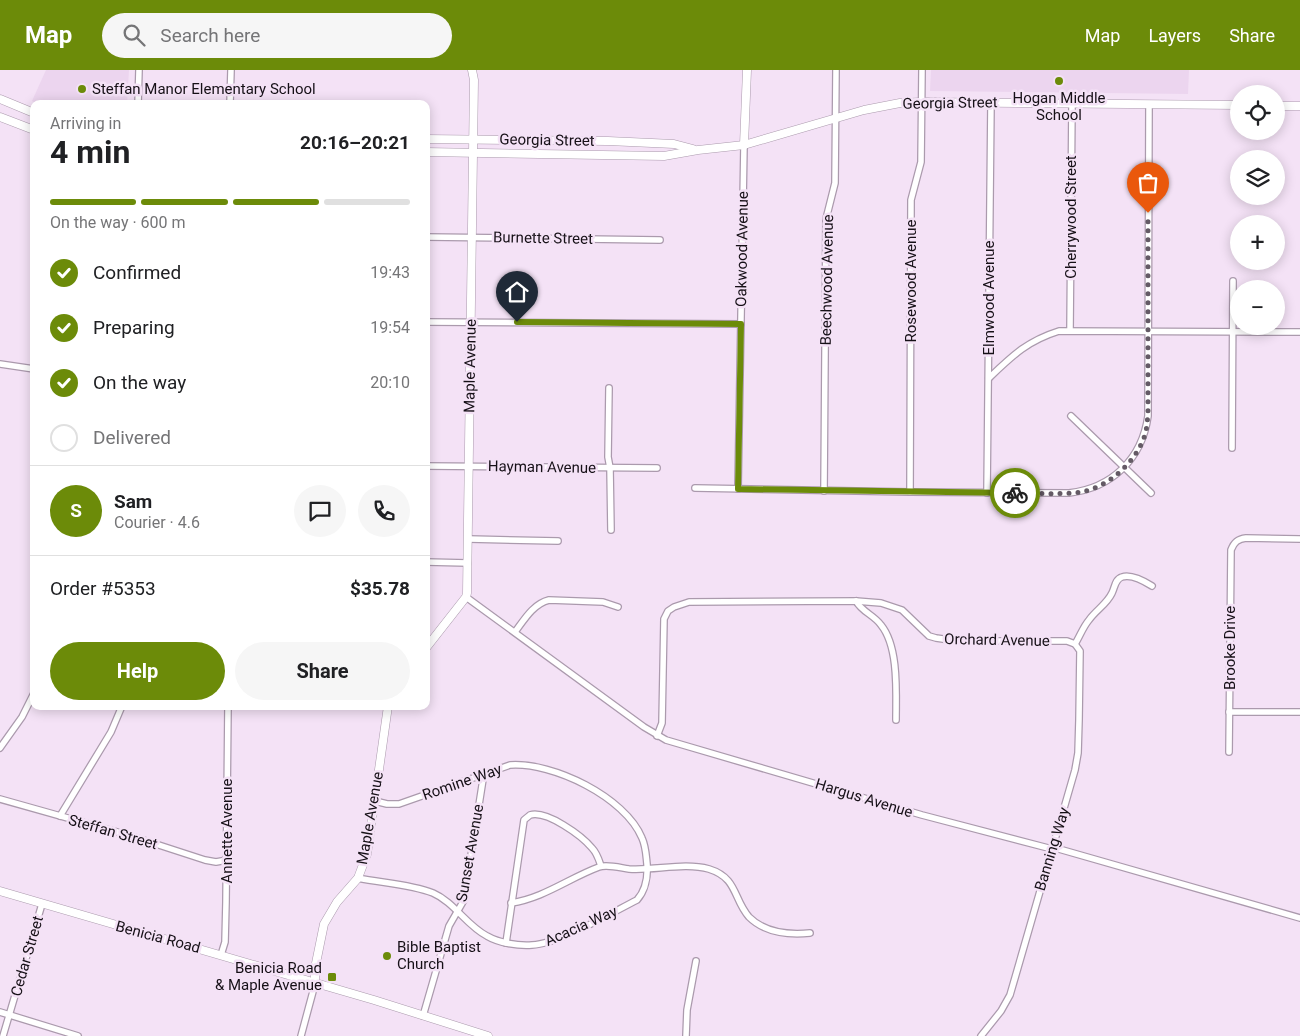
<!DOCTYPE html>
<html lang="en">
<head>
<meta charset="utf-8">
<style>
	body { margin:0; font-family:Roboto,sans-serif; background:#f6f6f6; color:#202124; height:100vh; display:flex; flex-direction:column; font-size:19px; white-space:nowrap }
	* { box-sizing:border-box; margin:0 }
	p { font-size:16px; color:#757577 }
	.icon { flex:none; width:28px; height:28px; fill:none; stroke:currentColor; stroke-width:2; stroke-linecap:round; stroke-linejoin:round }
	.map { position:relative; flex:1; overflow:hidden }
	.panel { position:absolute; left:30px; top:30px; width:400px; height:610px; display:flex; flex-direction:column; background:#fff; border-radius:10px; box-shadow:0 2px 12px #0003 }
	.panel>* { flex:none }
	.tools { position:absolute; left:1230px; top:15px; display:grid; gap:10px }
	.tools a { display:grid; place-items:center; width:55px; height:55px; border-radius:50%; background:#fff; box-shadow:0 2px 12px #0003; font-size:25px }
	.pin { position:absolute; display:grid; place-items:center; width:42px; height:42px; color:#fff; margin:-51px -21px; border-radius:50% 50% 50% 0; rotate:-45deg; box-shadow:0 0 5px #0007 }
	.pin .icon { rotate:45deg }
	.courier { position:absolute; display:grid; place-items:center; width:50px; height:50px; margin:-25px; border:4px solid #6c8b09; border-radius:50%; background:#fff; color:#222; box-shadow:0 1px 6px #0007 }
	.head em { font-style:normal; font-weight:700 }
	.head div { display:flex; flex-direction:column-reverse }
	.head { display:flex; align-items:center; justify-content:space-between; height:85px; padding:0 20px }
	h1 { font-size:32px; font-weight:700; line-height:38px }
	.bar { display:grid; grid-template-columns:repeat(4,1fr); gap:8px 5px; align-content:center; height:60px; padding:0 20px }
	.bar i { height:6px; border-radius:4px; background:#e0e0e0 }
	.bar .on { background:#6c8b09 }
	.bar p { grid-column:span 4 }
	.line { display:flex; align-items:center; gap:12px; padding:0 20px; border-top:1px solid #e0e0e0 }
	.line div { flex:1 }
	.round { display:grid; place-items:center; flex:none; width:52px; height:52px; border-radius:26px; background:#f6f6f6 }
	ol { padding:0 20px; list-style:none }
	li { display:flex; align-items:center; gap:15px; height:55px }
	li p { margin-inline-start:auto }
	li .icon { padding:5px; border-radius:50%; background:#6c8b09; color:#fff; stroke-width:4 }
	li:last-child { color:#757577 }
	li i { width:28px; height:28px; border:2px solid #e0e0e0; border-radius:50% }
	.cta { display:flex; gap:10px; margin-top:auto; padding:10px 20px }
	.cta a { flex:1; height:58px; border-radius:30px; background:#6c8b09; color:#fff; font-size:20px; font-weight:700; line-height:58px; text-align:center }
	.cta a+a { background:#f6f6f6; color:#202124 }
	header { display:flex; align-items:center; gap:30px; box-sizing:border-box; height:70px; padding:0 25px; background:#6c8b09; color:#fff }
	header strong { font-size:24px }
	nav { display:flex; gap:28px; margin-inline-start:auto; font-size:18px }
	.search { width:350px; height:45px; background:#f6f6f6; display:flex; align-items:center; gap:12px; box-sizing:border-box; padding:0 18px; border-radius:28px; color:#757577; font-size:19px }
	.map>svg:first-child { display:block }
</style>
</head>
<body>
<header>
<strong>Map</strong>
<div class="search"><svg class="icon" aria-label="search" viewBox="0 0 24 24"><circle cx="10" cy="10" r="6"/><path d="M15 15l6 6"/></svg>Search here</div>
<nav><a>Map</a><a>Layers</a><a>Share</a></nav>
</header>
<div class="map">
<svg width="1300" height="966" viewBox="0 0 1300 966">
	<rect width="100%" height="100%" fill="#f4e2f6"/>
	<g fill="#ecd5ef">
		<polygon points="46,0 129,0 127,34 38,34 32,31"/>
		<polygon points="931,0 1189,0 1188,24 930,21"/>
	</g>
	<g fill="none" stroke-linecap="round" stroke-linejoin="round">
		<defs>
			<g id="street">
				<polyline points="138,34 139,0"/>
				<polyline points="230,34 231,0"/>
				<polyline points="426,167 660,170"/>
				<polyline points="426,252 741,254"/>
				<polyline points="1070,261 1072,33"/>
				<polyline points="0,294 34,299"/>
				<path d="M989,308C1012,286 1027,271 1059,261L1300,262"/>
				<polyline points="609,318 608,387 610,398 611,460"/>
				<polyline points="1071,346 1151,423"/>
				<polyline points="1232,378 1233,211"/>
				<polyline points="426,396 657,398"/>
				<path d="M695,418L910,422L1069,423C1112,418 1142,389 1148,346L1149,34"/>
				<polyline points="738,419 744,75"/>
				<polyline points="824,421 826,149 835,113 836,0"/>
				<polyline points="910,422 911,130 921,92 922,0"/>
				<polyline points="987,423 991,33"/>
				<polyline points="469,469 558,471"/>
				<polyline points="426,492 468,493"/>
				<polyline points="466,527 644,657 666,670 922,745 1052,779 1059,779 1300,848"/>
				<path d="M856,531C862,542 874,545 881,555C899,577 896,623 896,650"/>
				<path d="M515,562C524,550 533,534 549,530L603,532L618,537"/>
				<path d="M1075,574C1080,566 1083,557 1089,550C1096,540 1107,534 1112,523C1115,517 1115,509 1122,507C1131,504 1144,511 1152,516"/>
				<polyline points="1229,642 1300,642"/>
				<polyline points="657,666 662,653 664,549 668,541 674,537 689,532 856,531 881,533 902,540 929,566 936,568 957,571 1067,571 1075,574 1080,581 1079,650 1078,683 1075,700 1010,925 1001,941 981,966"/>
				<polyline points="0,678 22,647 34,623"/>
				<path d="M1229,682L1231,480C1234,472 1238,469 1246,468L1300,469"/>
				<polyline points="0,729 128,765 205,790 216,792 227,790"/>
				<polyline points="60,746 111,662 122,636"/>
				<path d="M358,808C382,813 410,814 433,823C454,832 467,856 487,866C499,873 518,876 532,875C559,874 611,843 637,830C645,821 648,807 647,794C646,785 646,777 642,768C625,727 553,692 510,695L399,734H387L375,731"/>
				<path d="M511,833C544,828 569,808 599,797C607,794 621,798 629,799C654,801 684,792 709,799C738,808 733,829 749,847C765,863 789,865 810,863"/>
				<path d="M506,873L524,750C525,749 529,746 530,745C547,740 582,766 592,778C597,783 599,790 601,796"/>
				<polyline points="221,885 225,872 226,832 228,636"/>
				<polyline points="0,942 78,966"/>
				<polyline points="423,946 449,856 464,830 484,703"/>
				<polyline points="3,966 42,834"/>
				<polyline points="301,966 315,914"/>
				<polyline points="686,966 687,940 696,891"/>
			</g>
			<g id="secondary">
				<polyline points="0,29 34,43"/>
				<polyline points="1276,36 1300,36"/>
				<polyline points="0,47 34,60"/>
				<polyline points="426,69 608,71 674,74 693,79"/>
				<polyline points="744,75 747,0"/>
				<polyline points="426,82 664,86 698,80 744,75 864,40 900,33 922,32 1239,35"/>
				<polyline points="426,578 466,527 467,523 474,10 472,0"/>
				<polyline points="0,821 374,930 488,966"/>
				<polyline points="315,914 315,898 324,854 337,832 358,808 367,784 388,636"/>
			</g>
		</defs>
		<use href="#street" stroke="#ab9aad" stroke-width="8"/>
		<use href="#secondary" stroke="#ab9aad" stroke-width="9"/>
		<use href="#street" stroke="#fff" stroke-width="5.5"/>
		<use href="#secondary" stroke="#fff" stroke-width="8"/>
	</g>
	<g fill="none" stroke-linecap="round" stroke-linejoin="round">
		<path stroke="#645a65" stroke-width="5" stroke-dasharray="0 9" d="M1015,423C1036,423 1059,425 1081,422C1109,417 1139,390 1146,361C1147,356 1147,351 1148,346V143"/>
		<polyline stroke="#6c8b09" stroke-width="6" points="517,252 741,254 738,419 1015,423"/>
	</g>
	<g fill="#6c8b09" stroke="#f4e2f6" stroke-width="2">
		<circle cx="1059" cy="11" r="5"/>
		<circle cx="82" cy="19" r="5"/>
		<circle cx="387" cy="886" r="5"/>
		<rect x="327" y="902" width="10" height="10" rx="2.5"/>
	</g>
	<g text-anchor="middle" stroke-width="5" stroke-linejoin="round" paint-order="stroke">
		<g font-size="15" fill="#161017" stroke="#f4e2f6" text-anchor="start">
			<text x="92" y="24">Steffan Manor Elementary School</text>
			<text x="1059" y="33" text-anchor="middle">Hogan Middle<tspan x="1059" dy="17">School</tspan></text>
			<text x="397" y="882">Bible Baptist<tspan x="397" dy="17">Church</tspan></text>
			<text x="322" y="903" text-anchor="end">Benicia Road<tspan x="322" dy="17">&amp; Maple Avenue</tspan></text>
		</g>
		<g font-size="15" fill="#161017" stroke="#f4e2f6">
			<text transform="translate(950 33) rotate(-1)" y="5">Georgia Street</text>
			<text transform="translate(547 70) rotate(1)" y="5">Georgia Street</text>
			<text transform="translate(1071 147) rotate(-90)" y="5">Cherrywood Street</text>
			<text transform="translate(543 168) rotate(1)" y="5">Burnette Street</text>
			<text transform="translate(742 179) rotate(-89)" y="5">Oakwood Avenue</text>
			<text transform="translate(827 210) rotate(-89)" y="5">Beechwood Avenue</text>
			<text transform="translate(911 211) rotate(-90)" y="5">Rosewood Avenue</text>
			<text transform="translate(989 228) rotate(-90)" y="5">Elmwood Avenue</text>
			<text transform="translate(470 296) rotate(-89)" y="5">Maple Avenue</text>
			<text transform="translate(542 397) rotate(1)" y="5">Hayman Avenue</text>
			<text transform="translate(997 570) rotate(1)" y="5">Orchard Avenue</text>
			<text transform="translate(1230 578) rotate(-90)" y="5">Brooke Drive</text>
			<text transform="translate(462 712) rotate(-19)" y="5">Romine Way</text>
			<text transform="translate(864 728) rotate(17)" y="5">Hargus Avenue</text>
			<text transform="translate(370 748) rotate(-80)" y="5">Maple Avenue</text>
			<text transform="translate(227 761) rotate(-90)" y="5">Annette Avenue</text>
			<text transform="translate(113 762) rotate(16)" y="5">Steffan Street</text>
			<text transform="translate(1052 779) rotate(-73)" y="5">Banning Way</text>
			<text transform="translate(470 783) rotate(-80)" y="5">Sunset Avenue</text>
			<text transform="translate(581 856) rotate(-24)" y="5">Acacia Way</text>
			<text transform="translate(158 867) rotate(15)" y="5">Benicia Road</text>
			<text transform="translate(27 886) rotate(-74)" y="5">Cedar Street</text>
		</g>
	</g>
</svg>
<div class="tools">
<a><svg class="icon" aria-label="locate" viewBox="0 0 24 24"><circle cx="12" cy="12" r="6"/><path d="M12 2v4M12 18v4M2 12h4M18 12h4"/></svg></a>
<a><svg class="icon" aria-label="layers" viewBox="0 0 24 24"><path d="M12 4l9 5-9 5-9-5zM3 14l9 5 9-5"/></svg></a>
<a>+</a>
<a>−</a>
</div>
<div class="pin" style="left:1148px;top:143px;background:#ea580c"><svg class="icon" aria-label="bag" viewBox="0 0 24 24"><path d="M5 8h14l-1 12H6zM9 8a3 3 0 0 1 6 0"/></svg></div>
<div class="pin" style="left:517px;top:252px;background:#1f2937"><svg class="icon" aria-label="home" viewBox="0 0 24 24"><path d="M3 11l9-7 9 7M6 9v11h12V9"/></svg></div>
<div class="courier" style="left:1015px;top:423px"><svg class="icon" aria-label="bike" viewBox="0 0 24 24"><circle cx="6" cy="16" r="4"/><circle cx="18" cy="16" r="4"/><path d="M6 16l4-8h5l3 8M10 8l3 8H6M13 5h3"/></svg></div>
<section class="panel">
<div class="head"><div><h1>4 min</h1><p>Arriving in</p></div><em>20:16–20:21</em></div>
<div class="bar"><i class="on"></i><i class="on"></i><i class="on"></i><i></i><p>On the way · 600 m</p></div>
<ol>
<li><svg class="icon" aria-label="check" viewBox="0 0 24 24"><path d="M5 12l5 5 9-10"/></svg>Confirmed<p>19:43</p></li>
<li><svg class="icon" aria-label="check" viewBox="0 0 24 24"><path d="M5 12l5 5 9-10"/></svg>Preparing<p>19:54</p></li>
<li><svg class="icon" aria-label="check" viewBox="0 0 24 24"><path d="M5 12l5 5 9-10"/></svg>On the way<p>20:10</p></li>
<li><i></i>Delivered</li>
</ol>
<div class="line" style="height:90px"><b class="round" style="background:#6c8b09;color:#fff">S</b><div><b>Sam</b><p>Courier · 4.6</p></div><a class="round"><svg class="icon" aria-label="chat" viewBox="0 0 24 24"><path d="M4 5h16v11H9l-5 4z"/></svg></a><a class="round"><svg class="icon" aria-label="phone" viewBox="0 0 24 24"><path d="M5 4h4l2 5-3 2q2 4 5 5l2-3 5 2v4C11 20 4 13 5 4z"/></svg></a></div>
<div class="line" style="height:65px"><div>Order #5353</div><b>$35.78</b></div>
<div class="cta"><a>Help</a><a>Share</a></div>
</section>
</div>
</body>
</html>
